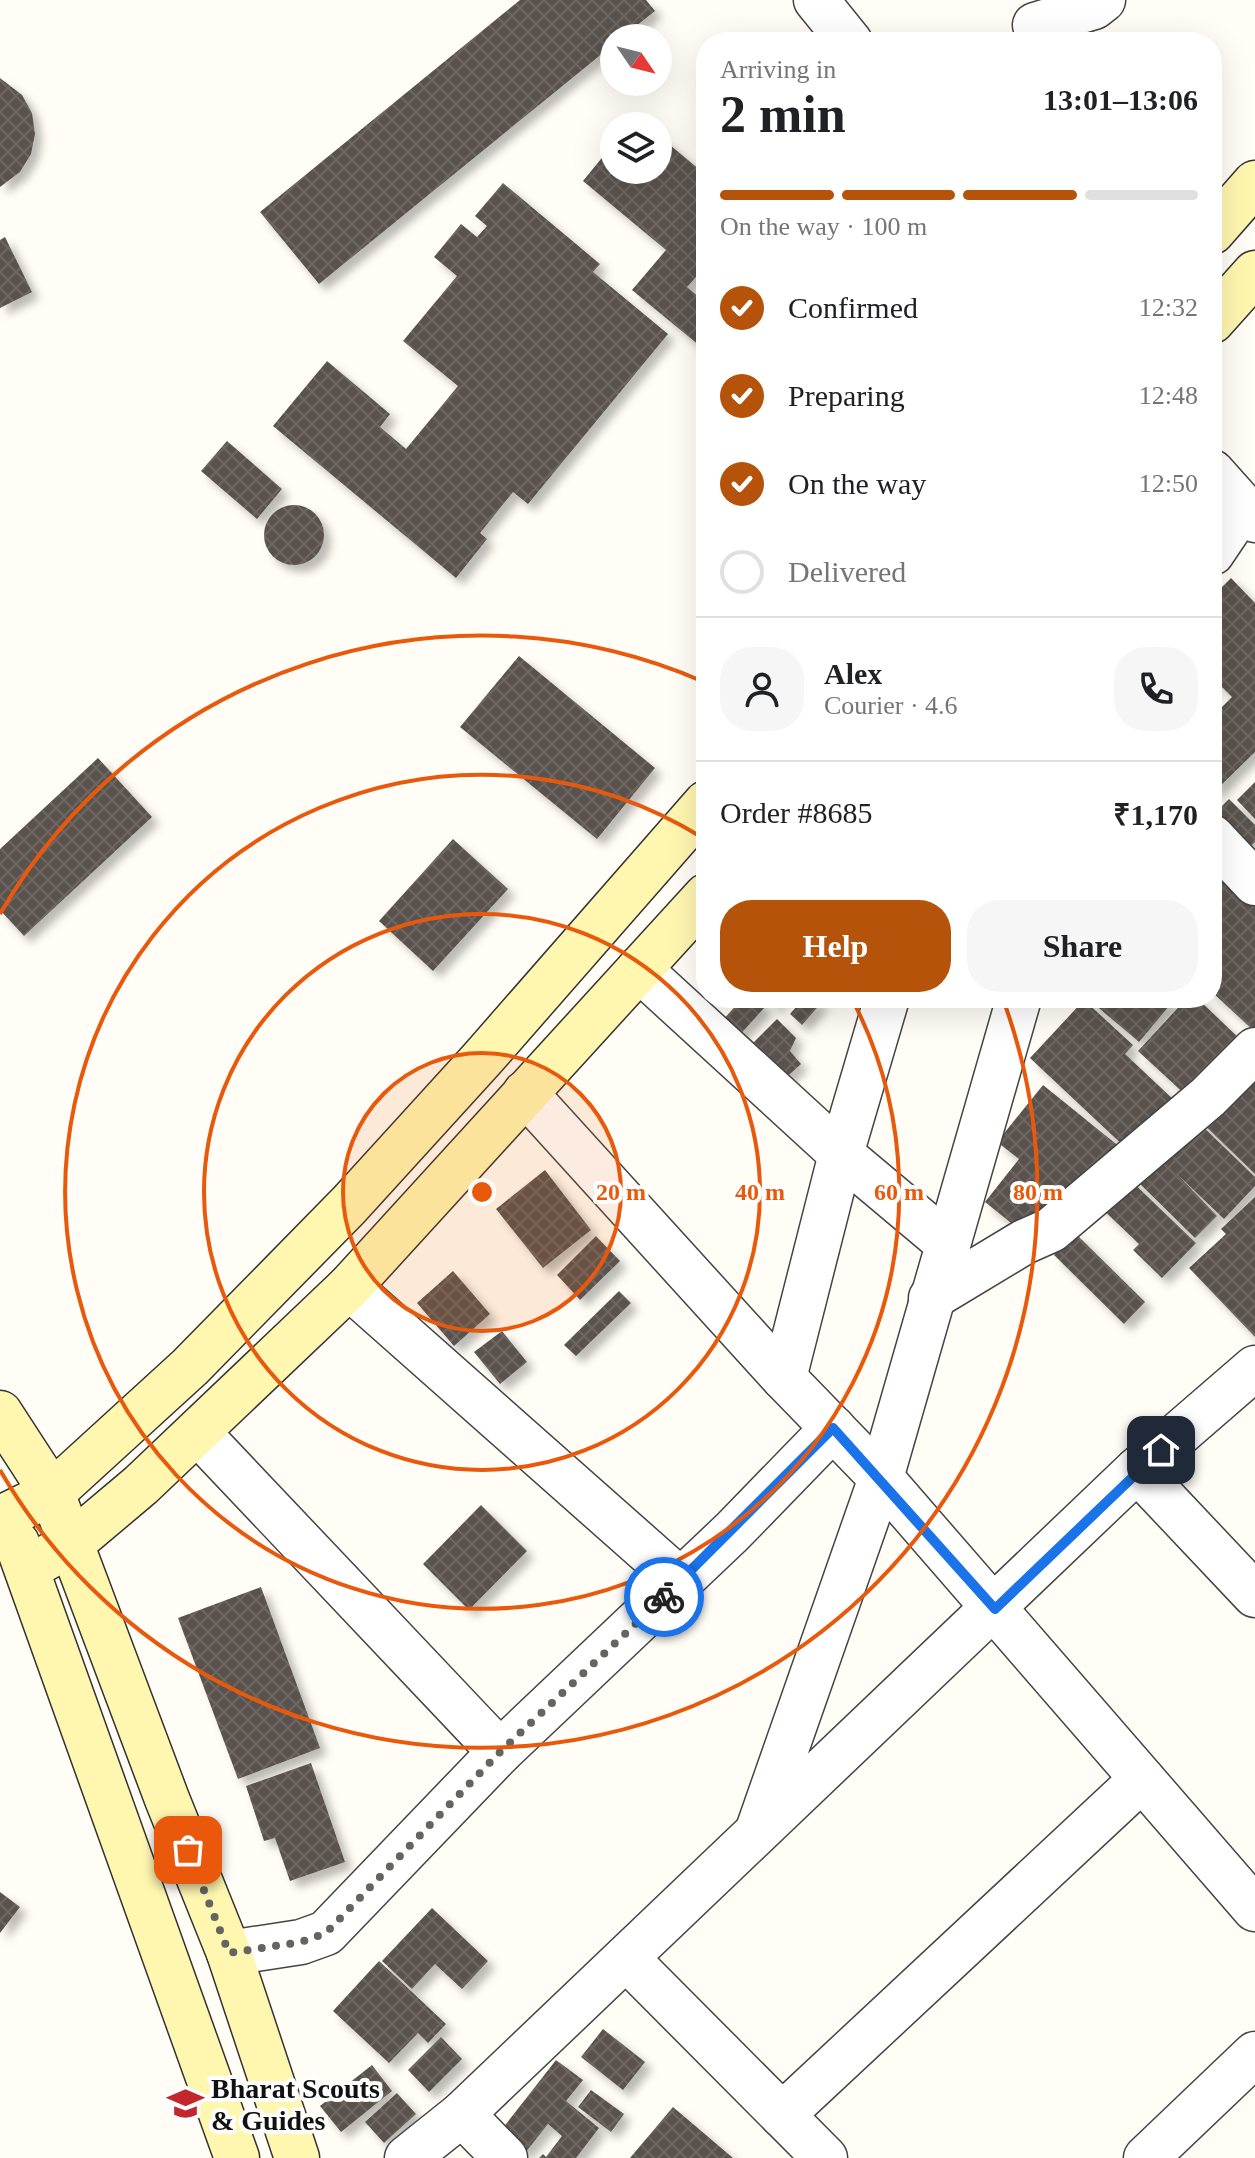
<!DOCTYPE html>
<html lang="en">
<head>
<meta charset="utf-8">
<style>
	body { margin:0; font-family:"Times New Roman",serif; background:#f6f6f6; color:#202124; height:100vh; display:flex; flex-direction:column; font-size:30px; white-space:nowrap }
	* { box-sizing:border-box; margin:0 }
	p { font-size:26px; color:#757577 }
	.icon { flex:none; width:44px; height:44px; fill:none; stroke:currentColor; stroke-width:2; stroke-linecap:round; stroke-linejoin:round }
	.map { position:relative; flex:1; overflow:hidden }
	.panel { position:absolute; left:696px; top:32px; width:526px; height:976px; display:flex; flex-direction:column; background:#fff; border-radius:32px; box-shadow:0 8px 32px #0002 }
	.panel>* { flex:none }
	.needle { width:52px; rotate:125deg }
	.tools { position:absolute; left:600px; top:24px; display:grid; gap:16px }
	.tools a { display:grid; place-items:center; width:72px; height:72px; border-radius:50%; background:#fff; box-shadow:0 8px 32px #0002; font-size:40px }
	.pin { position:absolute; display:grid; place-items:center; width:68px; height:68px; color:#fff; margin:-34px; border-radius:16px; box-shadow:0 4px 12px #0006 }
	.courier { position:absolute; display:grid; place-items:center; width:80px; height:80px; margin:-40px; border:6px solid #1a73e8; border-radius:50%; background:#fff; color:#222; box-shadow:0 2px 10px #0007 }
	.head em { font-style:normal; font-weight:800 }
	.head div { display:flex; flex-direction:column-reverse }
	.head { display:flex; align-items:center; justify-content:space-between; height:136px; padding:0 24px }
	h1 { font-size:52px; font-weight:800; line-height:60px }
	.bar { display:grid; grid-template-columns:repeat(4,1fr); gap:12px 8px; align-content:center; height:96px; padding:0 24px }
	.bar i { height:10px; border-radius:6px; background:#e0e0e0 }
	.bar .current { background:#b45309 }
	.bar p { grid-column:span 4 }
	.line { display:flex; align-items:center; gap:20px; padding:0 24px; border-top:2px solid #e0e0e0 }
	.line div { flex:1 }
	.round { display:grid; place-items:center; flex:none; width:84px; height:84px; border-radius:32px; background:#f6f6f6 }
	ol { padding:0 24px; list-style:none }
	li { display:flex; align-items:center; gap:24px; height:88px }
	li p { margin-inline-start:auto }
	li .icon { padding:8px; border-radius:50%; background:#b45309; color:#fff; stroke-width:4 }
	li:last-child { color:#757577 }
	li i { width:44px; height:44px; border:4px solid #e0e0e0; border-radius:50% }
	.primary-button { display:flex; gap:16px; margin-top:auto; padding:16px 24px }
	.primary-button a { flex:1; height:92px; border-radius:32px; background:#b45309; color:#fff; font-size:32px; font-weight:800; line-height:92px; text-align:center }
	.primary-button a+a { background:#f6f6f6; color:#202124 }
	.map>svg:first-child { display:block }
</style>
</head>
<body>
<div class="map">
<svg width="1255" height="2158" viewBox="0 0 1255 2158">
	<defs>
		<pattern id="building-cross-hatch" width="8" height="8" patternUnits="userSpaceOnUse" patternTransform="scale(2)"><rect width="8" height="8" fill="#5a524d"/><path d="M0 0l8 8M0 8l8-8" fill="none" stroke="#6d6662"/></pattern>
		<filter id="shadow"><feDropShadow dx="7" dy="7" stdDeviation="4" flood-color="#0004"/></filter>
	</defs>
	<rect width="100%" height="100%" fill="#fffdf5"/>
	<g fill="url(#building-cross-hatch)" filter="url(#shadow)">
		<polygon points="520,0 646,0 655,11 621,38 614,38 614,44 319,284 260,212"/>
		<polygon points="0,78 22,95 32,113 35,134 31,154 20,172 0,187"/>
		<polygon points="636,116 648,126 628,126"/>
		<polygon points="658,135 706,175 706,285 696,277 687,287 706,303 706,351 632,290 666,250 583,181 614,143 614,170 658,170"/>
		<polygon points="503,183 600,264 593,272 668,334 528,504 513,492 480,533 487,539 456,578 273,426 327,361 390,414 380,427 406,449 458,386 403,341 457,276 434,257 461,224 477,237 487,226 475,216"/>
		<polygon points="5,237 32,292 0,308 0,240"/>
		<polygon points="227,441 282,489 257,519 201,471"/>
		<circle cx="294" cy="535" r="30"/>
		<polygon points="1231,578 1255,603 1255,752 1212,794 1212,717 1232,697 1212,677 1212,597"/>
		<polygon points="519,656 655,768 597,839 460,727"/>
		<polygon points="98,758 152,817 24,936 0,910 0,849"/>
		<polygon points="1255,782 1255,819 1237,800"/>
		<polygon points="1229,799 1255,825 1255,842 1240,857 1212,829 1212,816"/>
		<polygon points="453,839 508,889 433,971 379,921"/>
		<polygon points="1221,872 1255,903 1255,1032 1212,992 1212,882"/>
		<polygon points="743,998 756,998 765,1007 736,1039 720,1023"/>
		<polygon points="766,998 782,998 774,1006"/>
		<polygon points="804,998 823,1001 802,1025 790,1014"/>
		<polygon points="1087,998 1176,998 1139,1042"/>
		<polygon points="1187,998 1197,998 1242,1041 1189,1098 1138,1051"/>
		<polygon points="1084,1000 1133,1045 1125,1054 1175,1101 1129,1151 1030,1058"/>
		<polygon points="777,1019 796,1038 790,1051 801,1064 780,1083 748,1048"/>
		<polygon points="1255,1057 1255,1174 1197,1118"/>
		<polygon points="1043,1085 1121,1148 1030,1238 985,1202 1019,1159 997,1142"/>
		<polygon points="1196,1120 1255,1177 1255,1186 1224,1219 1177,1174 1217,1216 1195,1238 1133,1177"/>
		<polygon points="545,1170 591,1230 543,1268 496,1209"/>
		<polygon points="1123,1173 1196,1243 1162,1278 1133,1250 1139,1244 1095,1202"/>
		<polygon points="1255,1197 1255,1337 1189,1268 1226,1234 1221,1229"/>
		<polygon points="1075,1233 1145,1302 1124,1324 1054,1255"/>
		<polygon points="596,1236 620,1261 580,1300 557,1275"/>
		<polygon points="453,1271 490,1314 454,1346 417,1303"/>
		<polygon points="619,1291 631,1303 576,1356 564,1345"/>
		<polygon points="502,1331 527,1362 500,1384 474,1352"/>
		<polygon points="481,1505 527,1551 469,1610 423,1564"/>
		<polygon points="261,1587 320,1748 238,1779 178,1618"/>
		<polygon points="311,1763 345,1862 290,1881 275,1838 264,1841 246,1786"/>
		<polygon points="0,1892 20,1907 0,1933"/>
		<polygon points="432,1908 488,1961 462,1989 435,1964 412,1989 382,1961"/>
		<polygon points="379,1961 446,2024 428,2043 418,2033 389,2063 333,2011"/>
		<polygon points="603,2029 645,2062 623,2090 581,2057"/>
		<polygon points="441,2037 462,2059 429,2092 408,2070"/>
		<polygon points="556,2060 583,2080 566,2101 599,2128 576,2158 539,2158 543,2154 546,2157 562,2136 548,2124 525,2153 499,2133"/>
		<polygon points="372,2065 392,2091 341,2132 320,2106"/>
		<polygon points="591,2090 624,2114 611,2132 578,2107"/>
		<polygon points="397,2093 416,2114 384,2143 365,2122"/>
		<polygon points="673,2107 733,2158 630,2158"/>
	</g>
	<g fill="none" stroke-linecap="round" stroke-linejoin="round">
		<defs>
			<g id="minor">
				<polyline points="816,0 850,42"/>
				<polyline points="1035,25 1094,7 1103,0"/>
				<polyline points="1212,472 1255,520"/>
				<polyline points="1212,553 1243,507"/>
				<polyline points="1212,837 1255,883"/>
				<polyline points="639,969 841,1154 947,1243"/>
				<polyline points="525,1093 784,1378 881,1478 1255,1909"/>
				<polyline points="349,1287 681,1581"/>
				<polyline points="931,1298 1024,1242 1051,1230 1208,1097 1255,1050"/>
				<polyline points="784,1378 841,1154 887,998"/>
				<polyline points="198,1433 500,1752"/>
				<polyline points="1137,1470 1255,1595"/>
				<polyline points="759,1827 881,1478 1019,998"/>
				<polyline points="229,1953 301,1942 326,1933 500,1752 732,1532 833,1428"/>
				<polyline points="626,1958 825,2158"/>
				<polyline points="462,2114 505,2158"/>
				<polyline points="782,2115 1142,1779"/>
				<polyline points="407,2158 462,2114 1137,1470 1255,1368"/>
				<polyline points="1146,2158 1255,2054"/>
			</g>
			<g id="secondary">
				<polyline points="1212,232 1255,183"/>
				<polyline points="1212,321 1255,273"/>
				<polyline points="0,1413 52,1493 167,1799 229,1953 297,2158"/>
				<polyline points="5,1516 52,1493 190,1367 349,1205 482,1059 706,803"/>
				<polyline points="17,1543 237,2158"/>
				<polyline points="28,1568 71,1544 141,1485 349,1287 706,896"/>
			</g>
		</defs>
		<use href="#minor" stroke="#444" stroke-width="47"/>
		<use href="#secondary" stroke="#333" stroke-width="47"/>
		<use href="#minor" stroke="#fff" stroke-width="44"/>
		<use href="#secondary" stroke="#fff6b0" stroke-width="44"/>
	</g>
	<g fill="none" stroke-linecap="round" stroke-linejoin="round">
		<polyline stroke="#646461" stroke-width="8" stroke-dasharray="0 14.4" points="188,1850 229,1953 301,1942 326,1933 500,1752 664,1597"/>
		<polyline stroke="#1a73e8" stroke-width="10" points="664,1597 833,1428 995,1609 1161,1450"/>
	</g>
	<circle cx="482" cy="1192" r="139" fill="#e8590c" fill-opacity=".12"/>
	<g fill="none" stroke="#e8590c" stroke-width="4">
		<circle cx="482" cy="1192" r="139"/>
		<circle cx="482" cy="1192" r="278"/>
		<path d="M852 999A417 417 0 1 1 703 838"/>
		<path d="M0 914A556 556 0 0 1 704 682M1004 1002A556 556 0 0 1 0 1470"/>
	</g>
	<defs>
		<symbol id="school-bare" viewBox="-9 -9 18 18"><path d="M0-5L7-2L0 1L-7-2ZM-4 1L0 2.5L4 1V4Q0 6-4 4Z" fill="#c4262e" stroke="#fff" stroke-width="2.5" paint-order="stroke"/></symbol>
	</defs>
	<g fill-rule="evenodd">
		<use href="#school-bare" x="160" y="2078" width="51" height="51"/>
	</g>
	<g text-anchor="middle" stroke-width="8" stroke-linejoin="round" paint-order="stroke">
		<g font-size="28" font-weight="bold" fill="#111" stroke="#fff" text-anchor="start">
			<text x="211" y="2098">Bharat Scouts<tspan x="211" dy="32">&amp; Guides</tspan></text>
		</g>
	</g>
	<circle cx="482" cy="1192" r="12" fill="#e8590c" stroke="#fff" stroke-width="4"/>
	<g font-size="24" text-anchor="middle" font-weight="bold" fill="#e8590c" stroke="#fff" stroke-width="8" stroke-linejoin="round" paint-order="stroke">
		<text x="621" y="1200">20 m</text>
		<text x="760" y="1200">40 m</text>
		<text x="899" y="1200">60 m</text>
		<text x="1038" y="1200">80 m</text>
	</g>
</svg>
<div class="tools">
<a><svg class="needle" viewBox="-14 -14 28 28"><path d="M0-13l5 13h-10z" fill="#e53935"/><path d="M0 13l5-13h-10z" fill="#757577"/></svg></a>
<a><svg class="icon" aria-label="layers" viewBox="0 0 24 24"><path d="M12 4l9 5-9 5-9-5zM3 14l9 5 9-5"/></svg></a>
</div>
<div class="pin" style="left:188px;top:1850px;background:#ea580c"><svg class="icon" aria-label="bag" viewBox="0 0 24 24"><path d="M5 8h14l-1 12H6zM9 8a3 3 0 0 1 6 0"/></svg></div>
<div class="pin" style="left:1161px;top:1450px;background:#1f2937"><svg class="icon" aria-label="home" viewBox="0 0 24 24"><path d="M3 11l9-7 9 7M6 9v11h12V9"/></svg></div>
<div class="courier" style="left:664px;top:1597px"><svg class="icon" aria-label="bike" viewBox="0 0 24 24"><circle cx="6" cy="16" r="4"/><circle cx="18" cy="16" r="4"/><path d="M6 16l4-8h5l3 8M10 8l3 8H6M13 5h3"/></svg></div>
<section class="panel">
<div class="head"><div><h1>2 min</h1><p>Arriving in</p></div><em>13:01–13:06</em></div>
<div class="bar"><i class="current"></i><i class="current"></i><i class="current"></i><i></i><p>On the way · 100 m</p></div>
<ol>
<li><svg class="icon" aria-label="check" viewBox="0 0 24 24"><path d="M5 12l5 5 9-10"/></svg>Confirmed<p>12:32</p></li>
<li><svg class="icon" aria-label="check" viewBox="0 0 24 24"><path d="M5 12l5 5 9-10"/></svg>Preparing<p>12:48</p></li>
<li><svg class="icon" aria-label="check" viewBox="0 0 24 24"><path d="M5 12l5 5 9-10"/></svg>On the way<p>12:50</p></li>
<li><i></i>Delivered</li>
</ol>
<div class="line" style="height:144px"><a class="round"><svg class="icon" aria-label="person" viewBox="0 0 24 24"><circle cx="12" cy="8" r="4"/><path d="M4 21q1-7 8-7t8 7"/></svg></a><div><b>Alex</b><p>Courier · 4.6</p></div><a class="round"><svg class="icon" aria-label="phone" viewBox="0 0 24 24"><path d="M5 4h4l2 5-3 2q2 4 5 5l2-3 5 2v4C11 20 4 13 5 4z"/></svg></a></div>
<div class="line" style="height:104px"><div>Order #8685</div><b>₹1,170</b></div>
<div class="primary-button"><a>Help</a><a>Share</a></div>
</section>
</div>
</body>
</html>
